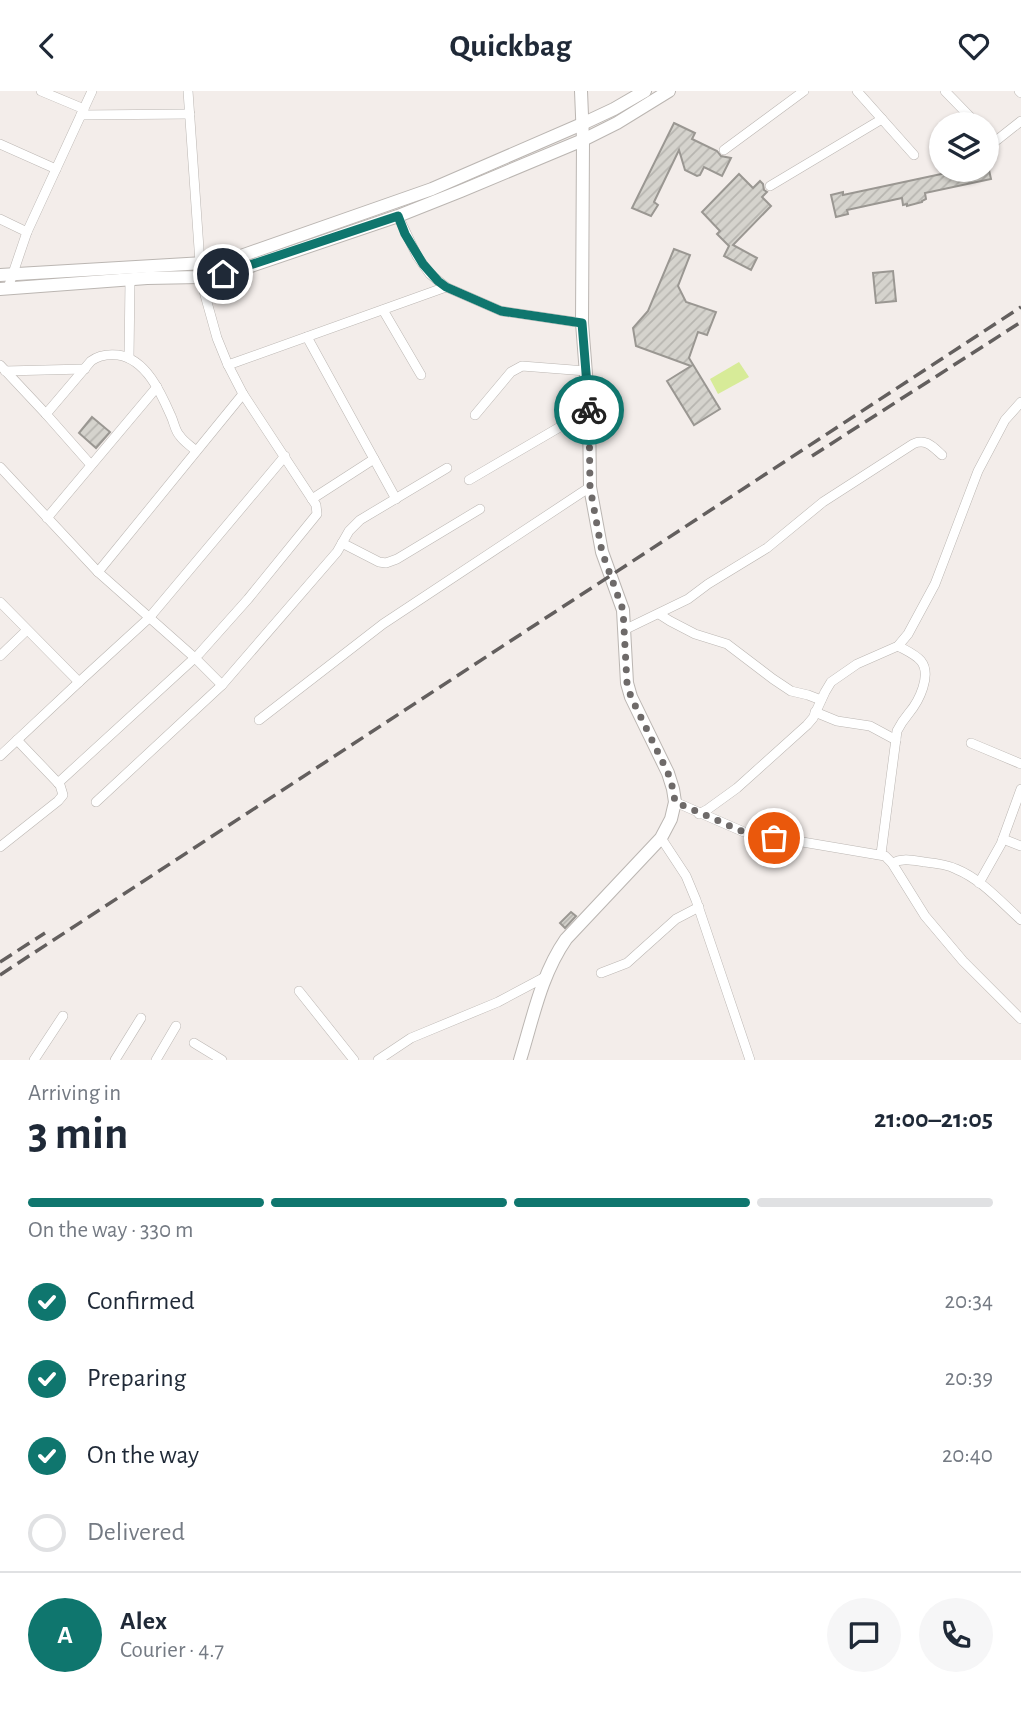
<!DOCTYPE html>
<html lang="en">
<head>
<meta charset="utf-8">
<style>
	body { margin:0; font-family:"Alegreya Sans",sans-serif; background:#f6f6f7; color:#1f2937; height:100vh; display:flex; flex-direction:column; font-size:26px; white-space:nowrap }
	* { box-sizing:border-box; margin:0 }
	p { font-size:23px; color:#747a83 }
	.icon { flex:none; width:38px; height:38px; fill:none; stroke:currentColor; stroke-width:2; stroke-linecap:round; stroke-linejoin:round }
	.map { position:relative; height:969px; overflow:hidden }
	.side { display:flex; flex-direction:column; background:#fff; flex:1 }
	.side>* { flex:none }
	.fabs { position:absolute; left:929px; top:21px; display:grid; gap:14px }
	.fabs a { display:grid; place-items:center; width:70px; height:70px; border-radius:50%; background:#fff; box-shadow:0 2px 5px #0004; font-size:35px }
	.pin { position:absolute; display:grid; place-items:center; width:60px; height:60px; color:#fff; margin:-30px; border:4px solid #fff; border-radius:50%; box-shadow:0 2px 7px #0007 }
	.courier { position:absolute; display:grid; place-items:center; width:70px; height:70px; margin:-35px; border:5px solid #0f766e; border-radius:50%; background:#fff; color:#222; box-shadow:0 2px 9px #0007 }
	.head em { font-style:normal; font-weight:700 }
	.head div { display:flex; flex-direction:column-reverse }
	.head { display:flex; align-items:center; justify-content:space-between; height:119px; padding:0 28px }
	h1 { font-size:46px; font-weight:700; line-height:52px }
	.bar { display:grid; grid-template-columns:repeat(4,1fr); gap:10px 7px; align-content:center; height:84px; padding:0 28px }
	.bar i { height:9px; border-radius:5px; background:#e0e1e3 }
	.bar .current { background:#0f766e }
	.bar p { grid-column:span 4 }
	.line { display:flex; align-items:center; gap:18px; padding:0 28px; border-top:2px solid #e0e1e3 }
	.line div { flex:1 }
	.round { display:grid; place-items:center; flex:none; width:74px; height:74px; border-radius:37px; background:#f6f6f7 }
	ol { padding:0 28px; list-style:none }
	li { display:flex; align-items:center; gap:21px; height:77px }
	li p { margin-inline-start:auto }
	li .icon { padding:7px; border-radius:50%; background:#0f766e; color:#fff; stroke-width:4 }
	li:last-child { color:#747a83 }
	li i { width:38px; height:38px; border:4px solid #e0e1e3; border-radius:50% }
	header { display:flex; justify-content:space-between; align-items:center; height:91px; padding:0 28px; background:#fff; font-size:32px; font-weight:700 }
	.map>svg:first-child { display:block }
</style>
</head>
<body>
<header><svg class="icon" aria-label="back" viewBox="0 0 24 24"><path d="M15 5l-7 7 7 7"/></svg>Quickbag<svg class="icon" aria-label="heart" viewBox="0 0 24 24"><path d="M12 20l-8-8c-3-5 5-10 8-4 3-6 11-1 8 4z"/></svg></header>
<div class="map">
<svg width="1021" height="969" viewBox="0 0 1021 969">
	<defs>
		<pattern id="building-hatch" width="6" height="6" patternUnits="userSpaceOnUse" patternTransform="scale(1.75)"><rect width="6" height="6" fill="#d5d3cd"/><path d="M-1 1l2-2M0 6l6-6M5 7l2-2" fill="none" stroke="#b7b5b0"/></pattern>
	</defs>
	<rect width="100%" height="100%" fill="#f3edea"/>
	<polygon fill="#d7eb98" points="739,271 749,286 718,303 710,288"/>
	<g fill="url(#building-hatch)" stroke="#9a9792" stroke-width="2">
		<polygon points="674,32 695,42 692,48 717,60 721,65 731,67 722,85 704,76 700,84 697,85 685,79 679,59 654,111 658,114 651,125 632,117"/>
		<polygon points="960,79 989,79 991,88 925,102 926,108 922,110 922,111 907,115 907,113 903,114 902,107 847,119 848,123 836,126 831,104 843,101 843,104"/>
		<polygon points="739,83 753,97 760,90 763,93 764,99 767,101 762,106 771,115 733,154 757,167 751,179 724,165 729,155 717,143 720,140 702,121"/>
		<polygon points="674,158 690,164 678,195 686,211 716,221 707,244 698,241 689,267 720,318 694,334 667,290 691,275 636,255 633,237 648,220"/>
		<polygon points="893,180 896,210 876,212 873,182"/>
		<polygon points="92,326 110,341 96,357 79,342"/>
		<polygon points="571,821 576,825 565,837 560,832"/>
	</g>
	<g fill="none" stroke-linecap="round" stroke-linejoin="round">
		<defs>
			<g id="street">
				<polyline points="41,0 84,18"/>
				<polyline points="188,0 200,172"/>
				<polyline points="857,0 914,64"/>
				<polyline points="945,0 977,33"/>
				<polyline points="1019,0 1021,2"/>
				<polyline points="81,24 190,23"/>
				<polyline points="987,44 992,48 997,49 1021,30"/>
				<polyline points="0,53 56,78"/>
				<polyline points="724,59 804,0"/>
				<polyline points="770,95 882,28"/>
				<polyline points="398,125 417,165 430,183 446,196 501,220 582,232"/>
				<polyline points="0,128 27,141"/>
				<polyline points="8,197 27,141 92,0"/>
				<polyline points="383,219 421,284"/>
				<polyline points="307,246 396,408"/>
				<polyline points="129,267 130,189"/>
				<polyline points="0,274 46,323 91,374"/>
				<polyline points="228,274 446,196"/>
				<polyline points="5,280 85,278"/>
				<path d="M46,323L91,270C99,264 108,263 118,264C146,268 161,302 171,325C174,331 175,340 180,345C184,351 191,355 196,360"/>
				<polyline points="475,324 511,281 522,275 586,280"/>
				<polyline points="0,376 98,481 195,567 222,594"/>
				<polyline points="469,389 589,319"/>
				<polyline points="312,408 374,368"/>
				<polyline points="47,427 157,296"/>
				<polyline points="342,452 379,471 386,472 397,468 480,418"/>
				<polyline points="98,481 243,303"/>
				<polyline points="0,511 79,591"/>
				<polyline points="659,523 670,530 695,543 727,553 773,588 791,600 808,604 821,609"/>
				<path d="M624,539L688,508L708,493L767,457L823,411L913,353C926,347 933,356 942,364"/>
				<polyline points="0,565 27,539"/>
				<polyline points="815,621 837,630 870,635 896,649"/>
				<polyline points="259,629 383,533 590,396"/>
				<polyline points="971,652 1021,673"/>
				<polyline points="0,665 79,591 149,527 285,365"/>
				<polyline points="58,692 199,563 248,508 317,423 316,414 243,303 228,274 217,247 200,186"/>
				<polyline points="96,711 222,594 337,461 349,440 360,429 447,377"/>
				<polyline points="675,711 744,741 885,765 892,772 925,825 963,870 1021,928"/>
				<polyline points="699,723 708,718 737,697 807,634 813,627 825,601 831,591 857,573 898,555 908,543 935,493 978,380 1005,329 1021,311"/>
				<polyline points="661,747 686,785 696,809 750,969"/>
				<polyline points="1003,748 1021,755"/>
				<polyline points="0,756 58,710 63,704 60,694 17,649"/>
				<path d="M881,763L897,640C901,632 904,628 909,622C919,610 932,584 921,570C915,563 905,559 898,555"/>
				<path d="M892,772C903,767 911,769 924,771C934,772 946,773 956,778C981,788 1001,811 1021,829"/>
				<polyline points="979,792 1001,753 1021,698"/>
				<polyline points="601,882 627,872 676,828 699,816"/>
				<polyline points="299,900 354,969"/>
				<polyline points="194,952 222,969"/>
				<polyline points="34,969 63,925"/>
				<polyline points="115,969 141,927"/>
				<polyline points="156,969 176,935"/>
				<polyline points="378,969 411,947 498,911 545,886"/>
			</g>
			<g id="secondary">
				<polyline points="0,184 204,172 238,166 432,98 582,33 614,18 645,0"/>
				<polyline points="0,198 147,187 200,186 242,178 398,125 461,100 583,49 617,32 669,0"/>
				<path d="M520,969C533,927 541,884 566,848L661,747L671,728L675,711L673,698L668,682L631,606L627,592L623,519L602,461L590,396L589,321L582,232L583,49L581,0"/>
			</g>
		</defs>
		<use href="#street" stroke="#bbb6b2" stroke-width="10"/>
		<use href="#secondary" stroke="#bbb6b2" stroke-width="14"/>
		<use href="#street" stroke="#fff" stroke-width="9"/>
		<use href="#secondary" stroke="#fff" stroke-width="12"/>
		<g stroke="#635f5e" stroke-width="3.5" stroke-dasharray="14 7" stroke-linecap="butt">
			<polyline points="812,365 1021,231"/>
			<polyline points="0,871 45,842"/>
			<polyline points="0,884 1021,216"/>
		</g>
	</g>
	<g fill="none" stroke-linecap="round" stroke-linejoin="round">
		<polyline stroke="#6e6a69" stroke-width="7" stroke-dasharray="0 12.6" points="589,319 590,396 602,461 623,519 627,592 631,606 668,682 673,698 675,711 744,741 774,747"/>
		<polyline stroke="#0f766e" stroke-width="9" points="223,183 398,125 405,143 423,173 438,190 446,196 501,220 582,232 589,319"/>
	</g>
</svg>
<div class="fabs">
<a><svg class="icon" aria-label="layers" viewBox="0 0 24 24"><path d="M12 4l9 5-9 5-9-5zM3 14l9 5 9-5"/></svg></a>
</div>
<div class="pin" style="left:774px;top:747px;background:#ea580c"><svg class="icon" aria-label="bag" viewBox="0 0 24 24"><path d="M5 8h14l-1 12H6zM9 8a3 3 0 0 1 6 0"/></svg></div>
<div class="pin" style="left:223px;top:183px;background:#1f2937"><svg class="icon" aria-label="home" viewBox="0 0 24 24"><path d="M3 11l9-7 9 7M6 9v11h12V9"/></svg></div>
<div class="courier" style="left:589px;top:319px"><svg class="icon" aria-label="bike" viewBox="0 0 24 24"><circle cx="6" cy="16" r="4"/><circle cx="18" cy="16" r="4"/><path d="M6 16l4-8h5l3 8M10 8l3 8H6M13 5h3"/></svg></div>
</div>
<section class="side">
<div class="head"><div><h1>3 min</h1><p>Arriving in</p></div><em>21:00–21:05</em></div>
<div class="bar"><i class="current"></i><i class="current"></i><i class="current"></i><i></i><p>On the way · 330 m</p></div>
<ol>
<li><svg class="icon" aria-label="check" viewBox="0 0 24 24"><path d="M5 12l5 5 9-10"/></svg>Confirmed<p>20:34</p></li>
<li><svg class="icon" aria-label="check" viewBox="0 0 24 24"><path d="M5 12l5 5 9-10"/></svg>Preparing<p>20:39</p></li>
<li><svg class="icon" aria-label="check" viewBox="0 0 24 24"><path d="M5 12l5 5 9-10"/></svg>On the way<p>20:40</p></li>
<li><i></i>Delivered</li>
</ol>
<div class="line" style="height:126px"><b class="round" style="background:#0f766e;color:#fff">A</b><div><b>Alex</b><p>Courier · 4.7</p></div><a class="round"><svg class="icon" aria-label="chat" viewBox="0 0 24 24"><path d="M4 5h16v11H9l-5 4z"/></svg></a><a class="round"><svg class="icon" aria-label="phone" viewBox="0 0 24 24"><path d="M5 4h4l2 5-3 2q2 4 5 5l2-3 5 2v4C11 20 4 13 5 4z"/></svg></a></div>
</section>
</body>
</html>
